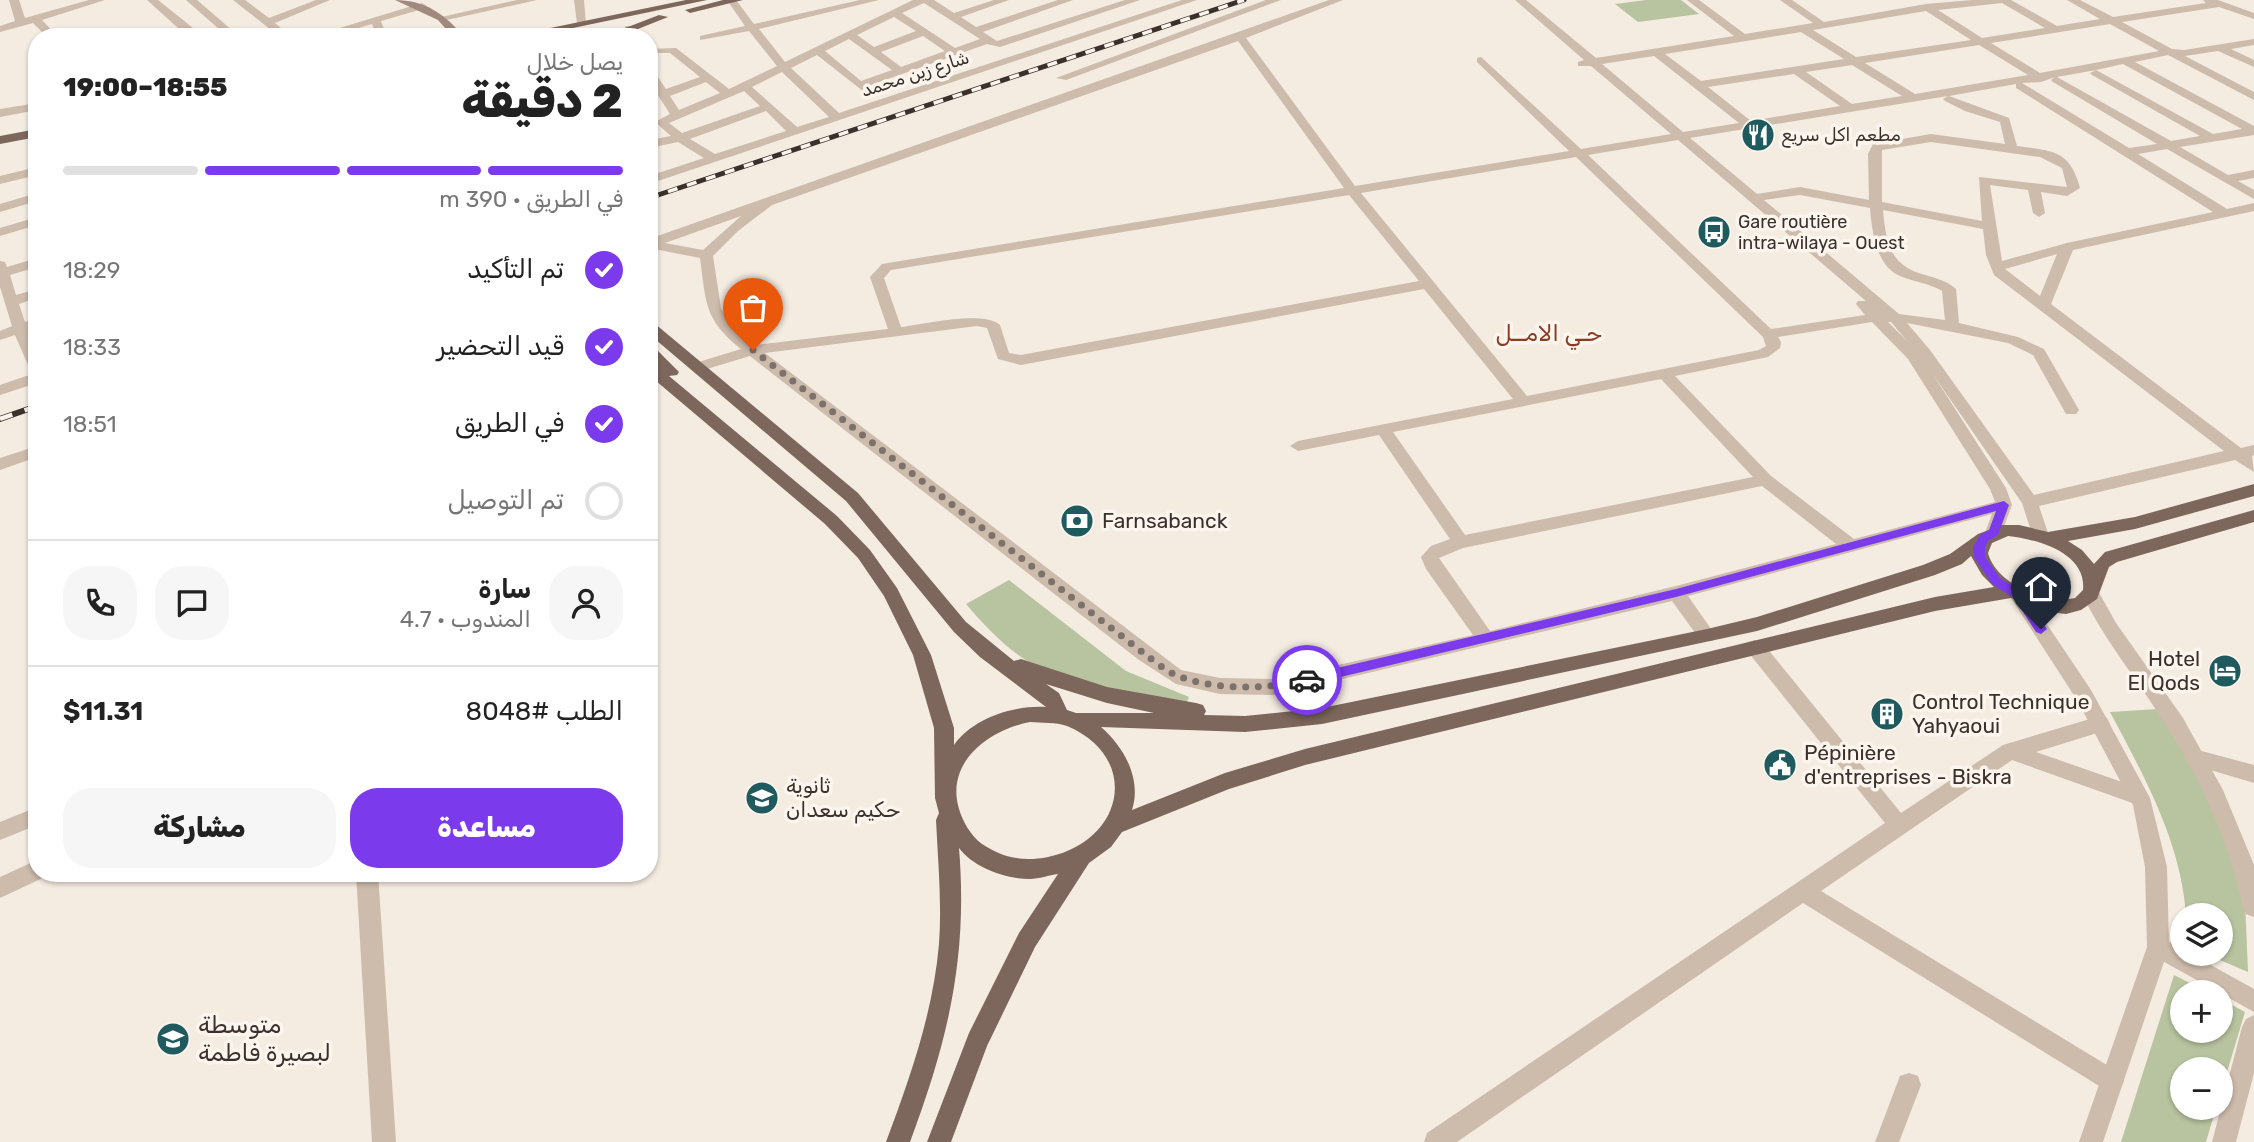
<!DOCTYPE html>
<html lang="ar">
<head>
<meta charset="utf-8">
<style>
	body { margin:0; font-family:Rubik,Vazirmatn,sans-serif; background:#f6f6f6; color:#222; direction:rtl; height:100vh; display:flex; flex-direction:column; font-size:26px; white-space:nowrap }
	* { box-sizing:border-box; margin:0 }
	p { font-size:23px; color:#767676 }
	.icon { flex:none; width:38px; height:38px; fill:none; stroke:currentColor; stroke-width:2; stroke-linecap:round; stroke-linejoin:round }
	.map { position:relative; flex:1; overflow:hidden; direction:ltr }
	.sheet { position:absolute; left:28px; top:28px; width:630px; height:854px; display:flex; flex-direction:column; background:#fff; border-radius:28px; box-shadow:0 2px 5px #0004; direction:rtl }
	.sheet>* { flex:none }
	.tools { position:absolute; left:2170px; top:903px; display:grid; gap:14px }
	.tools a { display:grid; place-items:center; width:63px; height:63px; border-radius:50%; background:#fff; box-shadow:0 2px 5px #0004; font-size:35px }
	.pin { position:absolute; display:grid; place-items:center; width:60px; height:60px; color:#fff; margin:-72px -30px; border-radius:50% 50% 50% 0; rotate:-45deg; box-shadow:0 0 7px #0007 }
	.pin .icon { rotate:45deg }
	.courier { position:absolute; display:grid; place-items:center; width:70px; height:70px; margin:-35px; border:5px solid #7c3aed; border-radius:50%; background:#fff; color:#222; box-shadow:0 2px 9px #0007 }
	.summary em { font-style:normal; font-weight:800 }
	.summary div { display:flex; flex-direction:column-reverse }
	.summary { display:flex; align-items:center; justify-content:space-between; height:119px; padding:0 35px }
	h1 { font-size:46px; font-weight:800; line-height:52px }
	.bar { display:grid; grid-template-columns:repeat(4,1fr); gap:10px 7px; align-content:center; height:84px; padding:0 35px }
	.bar i { height:9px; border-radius:5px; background:#e0e0e0 }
	.bar .current { background:#7c3aed }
	.bar p { grid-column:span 4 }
	.line { display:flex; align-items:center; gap:18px; padding:0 35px; border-top:2px solid #e0e0e0 }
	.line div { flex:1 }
	.round { display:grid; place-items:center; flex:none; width:74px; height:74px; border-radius:28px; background:#f6f6f6 }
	ol { padding:0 35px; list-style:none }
	li { display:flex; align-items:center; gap:21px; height:77px }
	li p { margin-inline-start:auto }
	li .icon { padding:7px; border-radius:50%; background:#7c3aed; color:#fff; stroke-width:4 }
	li:last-child { color:#767676 }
	li i { width:38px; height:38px; border:4px solid #e0e0e0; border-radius:50% }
	.action { display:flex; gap:14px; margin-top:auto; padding:14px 35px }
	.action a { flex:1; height:80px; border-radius:28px; background:#7c3aed; color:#fff; font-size:28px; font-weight:800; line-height:80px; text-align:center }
	.action a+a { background:#f6f6f6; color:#222 }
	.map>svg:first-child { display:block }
</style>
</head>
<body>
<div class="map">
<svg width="2254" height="1142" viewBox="0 0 2254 1142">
	<rect width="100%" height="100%" fill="#f4ebe1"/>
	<g fill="#b8c4a0">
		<polygon points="1646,0 1681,0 1699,14 1638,22 1615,4"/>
		<path d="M1009,580L1126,671L1189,697L1186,704C1137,695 1061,686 1021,657C1000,642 983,624 966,604Z"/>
		<path d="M2158,709L2190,761L2215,810L2245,901L2248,972L2206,954H2221V915H2186C2181,842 2144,776 2110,712Z"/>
		<polygon points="2174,975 2208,992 2182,992 2182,1031 2221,1031 2221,999 2245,1012 2221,1092 2221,1069 2182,1069 2182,1108 2216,1108 2206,1142 2121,1142"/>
	</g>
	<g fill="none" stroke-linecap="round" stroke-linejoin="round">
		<polyline stroke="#cfc6bd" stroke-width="14" stroke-dasharray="14 7" stroke-linecap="butt" points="649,341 652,344"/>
		<g fill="#cdbbac" fill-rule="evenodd">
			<polygon points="9,0 19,0 25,18 89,0 105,0 42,20 58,37 47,37 33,23 0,32 0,26 15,21"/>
			<polygon points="147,0 158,0 198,32 198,37 188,37"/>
			<polygon points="186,0 197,0 240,37 228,37"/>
			<polygon points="233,0 245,0 269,18 316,0 330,0 275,23 292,37 280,37"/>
			<polygon points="517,0 537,0 442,21 437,18"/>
			<polygon points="574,0 584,0 586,25 577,23"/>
			<path d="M727,0H736L754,24L860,0H879L759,29L785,62L913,0H934L954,13L994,0H1009L961,17L976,27L1058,0H1073L983,32L997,41L1125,0H1140L1000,47L987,44L868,86L874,92L868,95L817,55L791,68L839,113L1182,0H1197L649,184V176L704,158L678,142L649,148V140L671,136L655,122L670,114L649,81V69L653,70L666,89L700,77L670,53H649V49L676,48L729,89L777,66L749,31L700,40V36L745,26ZM924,3L980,39L955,48L902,13ZM894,17L916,31L874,47L857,35ZM923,36L945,51L901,67L881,52ZM849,39L892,70L861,81L825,51ZM782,72L829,117L797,127L752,87ZM706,82L720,93L679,110L670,96ZM744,91L760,106L682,133L669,123ZM766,111L786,131L715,154L690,139Z"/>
			<polygon points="1266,0 1281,0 1066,80 1056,78"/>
			<path d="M1329,0H1343L1246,38L1355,186L1569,151L1477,62V58L1481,57L1581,149L1671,134L1591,66H1578V62L1584,60L1515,0H1526L1596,58L1734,36L1687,0H1699L1745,34L1813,23L1780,0H1792L1824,22L1926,4L1973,0H2011L2057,26L2100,19L2067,0H2080L2113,17L2206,3L2203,0H2218L2254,13V19L2219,7L2122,22L2172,49L2184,50L2254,39V45L2231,49L2254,60V67L2218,51L2185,56L2254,92V100L2168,55L2135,62L2254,126V135L2180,147L2228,175L2254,170V178L2238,181L2254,190V199L2167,149L2138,154L2227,209L2254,203V211L2073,250L2051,304L2241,448L2254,445V455L2252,456L2254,472L2235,460L2039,506L2049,536L2040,542L2034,540L2022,503L1932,373L2006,488L2012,505L2000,537H1988L1985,533L1992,514L1688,596L1716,636L1713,641H1701L1672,601L1275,695L1220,694L1176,684L1139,660L750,356L697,372L690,367L692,364L741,349C704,320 706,302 700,258L649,248V239ZM2002,3L2045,28L1982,38L1938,10ZM1926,11L1971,40L1856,57L1813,30ZM2110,24L2159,51L2040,73L1991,43ZM1801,32L1844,59L1701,81L1665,54ZM1238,41L1344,188L882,264L870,277L888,329L755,345L732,327L721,308L713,256L738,231L772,205ZM1979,45L2028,75L1915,94L1865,63ZM1654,56L1739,123L1683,132L1602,64ZM2123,64L2242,129L2213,134L2096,70ZM1852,65L1902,96L1852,104L1806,72ZM2096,70L2090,73L2092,75L2200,136L2171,141L2057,77ZM1794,74L1840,106L1751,121L1708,87ZM2055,77L2051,80L2053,82L2157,144L2129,148L2022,83L2041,82ZM2016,84V88L2213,212L2067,243L2002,261L1990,185L2028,190L2033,213L2039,217L2045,213L2041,192L2067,196L2080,188C2070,150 2053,151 2017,146L2009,118L1949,96ZM1948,96L1943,99L1945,101L1965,111L2000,122L2005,144L1931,134L1873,144L1868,154L1869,200L1800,187L1757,194L1690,138ZM1678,140L1866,301H1858L1856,304L1865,315L1771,329L1588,155ZM1931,142L2040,157L2062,168L2067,187L1979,177L1982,221L1882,202V150ZM1576,157L1763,337L1766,346L1759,350L1527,396L1361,193ZM1349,195L1419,281L1021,355L1009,353L1000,325C984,310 924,324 901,327L884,278L891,270ZM1800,195L1870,208C1872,231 1876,266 1900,276C1914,282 1929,283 1942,291L1945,320L1899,314L1764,200ZM1883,210L1983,229L1986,255L1994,275L2224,451L2034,495L1930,350L1907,323L2008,343L2033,355L2066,414H2076L2079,410L2044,349L2018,337L1959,323L1956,289C1947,281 1936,278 1925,275C1890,266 1886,243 1883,210ZM741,216L703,250L665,243ZM2057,254L2040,296L2005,269ZM1424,289L1513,399L1298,441L1290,446L1298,451L1379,435L1450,539L1431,546L1421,557L1426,569L1473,635L1275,679L1220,678L1181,670L765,353L977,326L987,328L998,359L1021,365ZM1872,322L1908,359L1990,489L1995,502L1854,539L1771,476L1675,376L1768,357L1780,348L1781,342L1778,337ZM1888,322H1891L1907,341ZM1661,379L1753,477L1465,535L1393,432ZM1762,486L1836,544L1676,586L1490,631L1439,558L1463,548Z"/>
			<polygon points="422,3 427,6 426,8 381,21 387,37 377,37 372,24 327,37 310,37"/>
			<polygon points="625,26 633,26 645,37 633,37 625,30"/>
			<polygon points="37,103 37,110 0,117 0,109"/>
			<polygon points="37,167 37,175 0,184 0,176"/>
			<polygon points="37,193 37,201 0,212 0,204"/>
			<polygon points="37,217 37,225 0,236 0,228"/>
			<polygon points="37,258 37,267 10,275 16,295 37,289 37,298 19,304 25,322 37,318 37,327 28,331 37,352 37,383 0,395 0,385 32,374 15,335 0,340 0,331 12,326 0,287 0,261 5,262 7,267"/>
			<polygon points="37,446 37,457 0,470 0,458"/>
			<polygon points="1755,640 1762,642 1901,813 2003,745 2100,716 2107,718 2110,724 2107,730 2036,752 2145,790 2148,796 2145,802 2138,805 2012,760 1821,891 2120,1073 2124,1081 2120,1089 2112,1093 2104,1089 1803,903 1457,1142 1424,1142 1427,1133 1885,823 1748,652 1746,647 1748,642"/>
			<polygon points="2194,749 2254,765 2254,783 2187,763 2184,757 2187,751"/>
			<polygon points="2158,936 2182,949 2182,954 2191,954 2254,989 2254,1012 2150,954 2147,947 2150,940"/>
			<polygon points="1909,1073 1918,1076 1921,1085 1899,1142 1875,1142 1900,1076"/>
		</g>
		<g fill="#cdbbac" fill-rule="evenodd">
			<path d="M2091,587L2097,589L2116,623L2183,718L2223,790L2254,865V917L2246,914L2243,907C2228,838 2199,775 2160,716C2134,675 2103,638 2082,594L2085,589Z"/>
			<polygon points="2018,588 2024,590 2091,690 2150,798 2167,867 2169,947 2103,1142 2079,1142 2147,947 2145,867 2133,805 2077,700 2009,595 2012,590"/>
			<polygon points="37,807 37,825 0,840 0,822"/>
			<polygon points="37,860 37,873 46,873 45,877 0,898 0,877"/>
			<polygon points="356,873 378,873 396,1142 372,1142"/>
			<polygon points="2254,1015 2254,1073 2236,1142 2212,1142 2242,1027 2246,1019"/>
		</g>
		<path fill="#a18a7d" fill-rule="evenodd" d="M395,0C425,0 445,14 464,37H453L438,20Z"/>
		<g fill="#7d675c" fill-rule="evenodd">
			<polygon points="686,0 707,0 530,37 507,37"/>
			<polygon points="723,0 743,0 690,13 685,10"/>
			<polygon points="659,15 668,17 618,37 602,37"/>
			<polygon points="37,129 37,137 0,144 0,136"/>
			<path d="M649,322L654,323L858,493L966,622L1014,661L1021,659L1107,687L1196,703L1203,705L1206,711L1204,715L1245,716L1322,708L1707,629L1757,617L1923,565L1950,554L1978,534L2002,525H2019L2048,532L2135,517L2254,484V496L2135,529L2068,541L2082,550L2094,564L2105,552L2254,510V522L2117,562L2109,567L2097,599L2081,610L2066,614L2050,612L2011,598L1935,611L1305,765L1229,789L1122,832L1111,847L1089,863L1035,947L987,1046L951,1142H927L969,1033L1019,933L1058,874C1049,875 1039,879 1030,879C1006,879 974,868 959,848C968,958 948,1040 910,1142H886C910,1078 933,1013 939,944C942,903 938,862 936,820L939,813L935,798L934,728L913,655L884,596L858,558L825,524L649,375V362L657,366L649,358V345L654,347L679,372L677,375L669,376L837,516L870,550L897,588L931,655L954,728V745C973,718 1015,705 1046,707L980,657L954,632L846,501L649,334ZM2008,536C2037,539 2087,553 2083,590L2075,598C2046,605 1996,584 1988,553L1992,543ZM1971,556L1982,575L1994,587L1935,597L1305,749L1225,773L1132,810C1142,779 1124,747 1101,727L1245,732L1322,724L1757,631L1935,575L1962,564ZM1046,684L1107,703L1154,713H1076L1067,710L1059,693ZM1030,722C1042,723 1056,722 1067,726C1141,757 1125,841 1048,857C1023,862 1003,858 982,844C971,836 963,822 959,809C945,762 989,730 1030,722Z"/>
		</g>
		<defs>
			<polyline id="rail-far1" points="649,198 1244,0"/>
			<polyline id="rail" points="0,419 37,406"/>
		</defs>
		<use href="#rail-far1" stroke="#3b302b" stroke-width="5"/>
		<use href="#rail" stroke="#3b302b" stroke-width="6"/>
		<use href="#rail-far1" stroke="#fbf5ee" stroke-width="3.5" stroke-dasharray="10" stroke-linecap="butt"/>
		<use href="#rail" stroke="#fbf5ee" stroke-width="4.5" stroke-dasharray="13" stroke-linecap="butt"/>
	</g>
	<polygon fill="#7c3aed" points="2004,501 2009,505 1998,535 1988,541 1985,547 1985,557 2000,578 2022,592 2047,629 2041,634 2036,632 2014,598 1992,584 1974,557 1973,547 1980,535 1989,530 1996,511 1676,597 1307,685 1301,680 1307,675 1676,589"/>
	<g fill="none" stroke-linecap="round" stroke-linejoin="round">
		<path stroke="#7c716b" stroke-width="7" stroke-dasharray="0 12.6" d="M753,350L1146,655C1156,662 1167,672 1178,676C1218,691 1266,689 1307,680"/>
	</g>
	<defs>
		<symbol id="restaurant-disc" viewBox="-11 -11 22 22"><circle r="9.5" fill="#1f5a5e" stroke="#fbf5ee"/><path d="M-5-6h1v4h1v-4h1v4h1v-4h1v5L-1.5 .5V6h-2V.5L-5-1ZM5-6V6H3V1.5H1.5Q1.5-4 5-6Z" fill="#fff"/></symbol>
		<symbol id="bus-disc" viewBox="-11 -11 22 22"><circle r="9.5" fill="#1f5a5e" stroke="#fbf5ee"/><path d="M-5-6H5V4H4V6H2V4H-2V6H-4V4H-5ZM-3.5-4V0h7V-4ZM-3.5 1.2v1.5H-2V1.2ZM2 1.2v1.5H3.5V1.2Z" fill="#fff"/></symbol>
		<symbol id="bank-disc" viewBox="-11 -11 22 22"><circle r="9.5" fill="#1f5a5e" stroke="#fbf5ee"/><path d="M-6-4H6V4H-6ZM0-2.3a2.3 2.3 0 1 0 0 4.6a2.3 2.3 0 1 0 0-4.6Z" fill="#fff"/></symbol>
		<symbol id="hotel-disc" viewBox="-11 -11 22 22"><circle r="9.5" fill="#1f5a5e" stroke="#fbf5ee"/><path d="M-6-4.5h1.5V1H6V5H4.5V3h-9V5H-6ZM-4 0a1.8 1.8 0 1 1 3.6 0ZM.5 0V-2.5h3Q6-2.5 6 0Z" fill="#fff"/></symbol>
		<symbol id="building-disc" viewBox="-11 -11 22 22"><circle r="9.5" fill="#1f5a5e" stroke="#fbf5ee"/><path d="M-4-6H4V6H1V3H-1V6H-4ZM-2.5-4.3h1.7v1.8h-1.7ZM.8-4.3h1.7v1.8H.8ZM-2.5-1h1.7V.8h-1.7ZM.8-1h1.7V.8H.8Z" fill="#fff"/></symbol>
		<symbol id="civic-disc" viewBox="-11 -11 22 22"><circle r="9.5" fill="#1f5a5e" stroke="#fbf5ee"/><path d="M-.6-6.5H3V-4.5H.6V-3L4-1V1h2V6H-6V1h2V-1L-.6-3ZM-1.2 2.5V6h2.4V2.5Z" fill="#fff"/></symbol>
		<symbol id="school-disc" viewBox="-11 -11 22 22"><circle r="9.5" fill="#1f5a5e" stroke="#fbf5ee"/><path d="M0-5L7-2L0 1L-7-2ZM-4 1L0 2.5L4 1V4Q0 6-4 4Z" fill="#fff"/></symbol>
	</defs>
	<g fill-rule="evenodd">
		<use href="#restaurant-disc" x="1739" y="116" width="38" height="38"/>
		<use href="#bus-disc" x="1695" y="213" width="38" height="38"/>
		<use href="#bank-disc" x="1058" y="502" width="38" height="38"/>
		<use href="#hotel-disc" x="2206" y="652" width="38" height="38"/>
		<use href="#building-disc" x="1868" y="695" width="38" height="38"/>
		<use href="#civic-disc" x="1761" y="746" width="38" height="38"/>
		<use href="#school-disc" x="743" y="779" width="38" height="38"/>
		<use href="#school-disc" x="154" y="1020" width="38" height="38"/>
	</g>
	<g text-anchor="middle" stroke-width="7" stroke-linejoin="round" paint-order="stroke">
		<g font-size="18" fill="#3b302b" stroke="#fbf5ee">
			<text transform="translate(915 74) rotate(-18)" y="6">شارع زين محمد</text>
		</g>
		<g font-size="18" fill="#3b302b" stroke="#fbf5ee" text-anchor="start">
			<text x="1782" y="141">مطعم اكل سريع</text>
			<text x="1738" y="228">Gare routière<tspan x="1738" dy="21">intra-wilaya - Ouest</tspan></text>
		</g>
		<g font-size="21" fill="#3b302b" stroke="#fbf5ee" text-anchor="start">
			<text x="1102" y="528">Farnsabanck</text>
			<text x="2200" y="666" text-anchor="end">Hotel<tspan x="2200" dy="24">El Qods</tspan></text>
			<text x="1912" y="709">Control Technique<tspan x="1912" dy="24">Yahyaoui</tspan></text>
			<text x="1804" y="760">Pépinière<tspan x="1804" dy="24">d'entreprises - Biskra</tspan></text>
			<text x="786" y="793">ثانوية<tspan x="786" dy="24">حكيم سعدان</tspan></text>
		</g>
		<g font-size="23" fill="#8c3b22" stroke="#fbf5ee">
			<text x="1549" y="341">حـي الامــل</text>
		</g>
		<g font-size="24" fill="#3b302b" stroke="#fbf5ee" text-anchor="start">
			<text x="198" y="1033">متوسطة<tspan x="198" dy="28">لبصيرة فاطمة</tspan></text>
		</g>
	</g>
</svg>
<div class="tools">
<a><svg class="icon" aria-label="layers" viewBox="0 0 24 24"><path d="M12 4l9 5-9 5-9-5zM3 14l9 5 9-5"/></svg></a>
<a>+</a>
<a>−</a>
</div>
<div class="pin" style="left:753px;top:350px;background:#ea580c"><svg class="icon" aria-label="bag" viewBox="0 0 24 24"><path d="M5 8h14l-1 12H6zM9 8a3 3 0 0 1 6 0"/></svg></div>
<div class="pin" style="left:2041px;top:629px;background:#1f2937"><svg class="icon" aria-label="home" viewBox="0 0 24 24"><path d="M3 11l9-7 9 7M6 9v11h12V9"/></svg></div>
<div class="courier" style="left:1307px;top:680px"><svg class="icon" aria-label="car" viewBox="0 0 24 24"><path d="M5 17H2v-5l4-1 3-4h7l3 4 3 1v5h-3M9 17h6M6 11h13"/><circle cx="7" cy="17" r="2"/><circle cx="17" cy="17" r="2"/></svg></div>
<section class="sheet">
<div class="summary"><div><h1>2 دقيقة</h1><p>يصل خلال</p></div><em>18:55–19:00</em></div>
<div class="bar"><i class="current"></i><i class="current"></i><i class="current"></i><i></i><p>في الطريق · 390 m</p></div>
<ol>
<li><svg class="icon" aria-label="check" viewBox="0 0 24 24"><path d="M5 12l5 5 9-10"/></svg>تم التأكيد<p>18:29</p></li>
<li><svg class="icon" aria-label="check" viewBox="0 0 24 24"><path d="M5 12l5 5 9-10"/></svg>قيد التحضير<p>18:33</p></li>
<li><svg class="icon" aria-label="check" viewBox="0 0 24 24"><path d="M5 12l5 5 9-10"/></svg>في الطريق<p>18:51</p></li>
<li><i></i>تم التوصيل</li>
</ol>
<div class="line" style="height:126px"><a class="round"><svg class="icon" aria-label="person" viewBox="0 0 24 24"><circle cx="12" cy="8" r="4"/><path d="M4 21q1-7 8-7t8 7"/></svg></a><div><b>سارة</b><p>المندوب · 4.7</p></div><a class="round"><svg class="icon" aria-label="chat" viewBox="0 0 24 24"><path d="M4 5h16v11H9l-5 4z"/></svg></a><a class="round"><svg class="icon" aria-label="phone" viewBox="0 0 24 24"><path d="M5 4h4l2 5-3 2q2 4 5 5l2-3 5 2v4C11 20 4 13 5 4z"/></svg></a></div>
<div class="line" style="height:91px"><div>الطلب #8048</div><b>$11.31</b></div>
<div class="action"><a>مساعدة</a><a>مشاركة</a></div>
</section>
</div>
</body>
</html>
